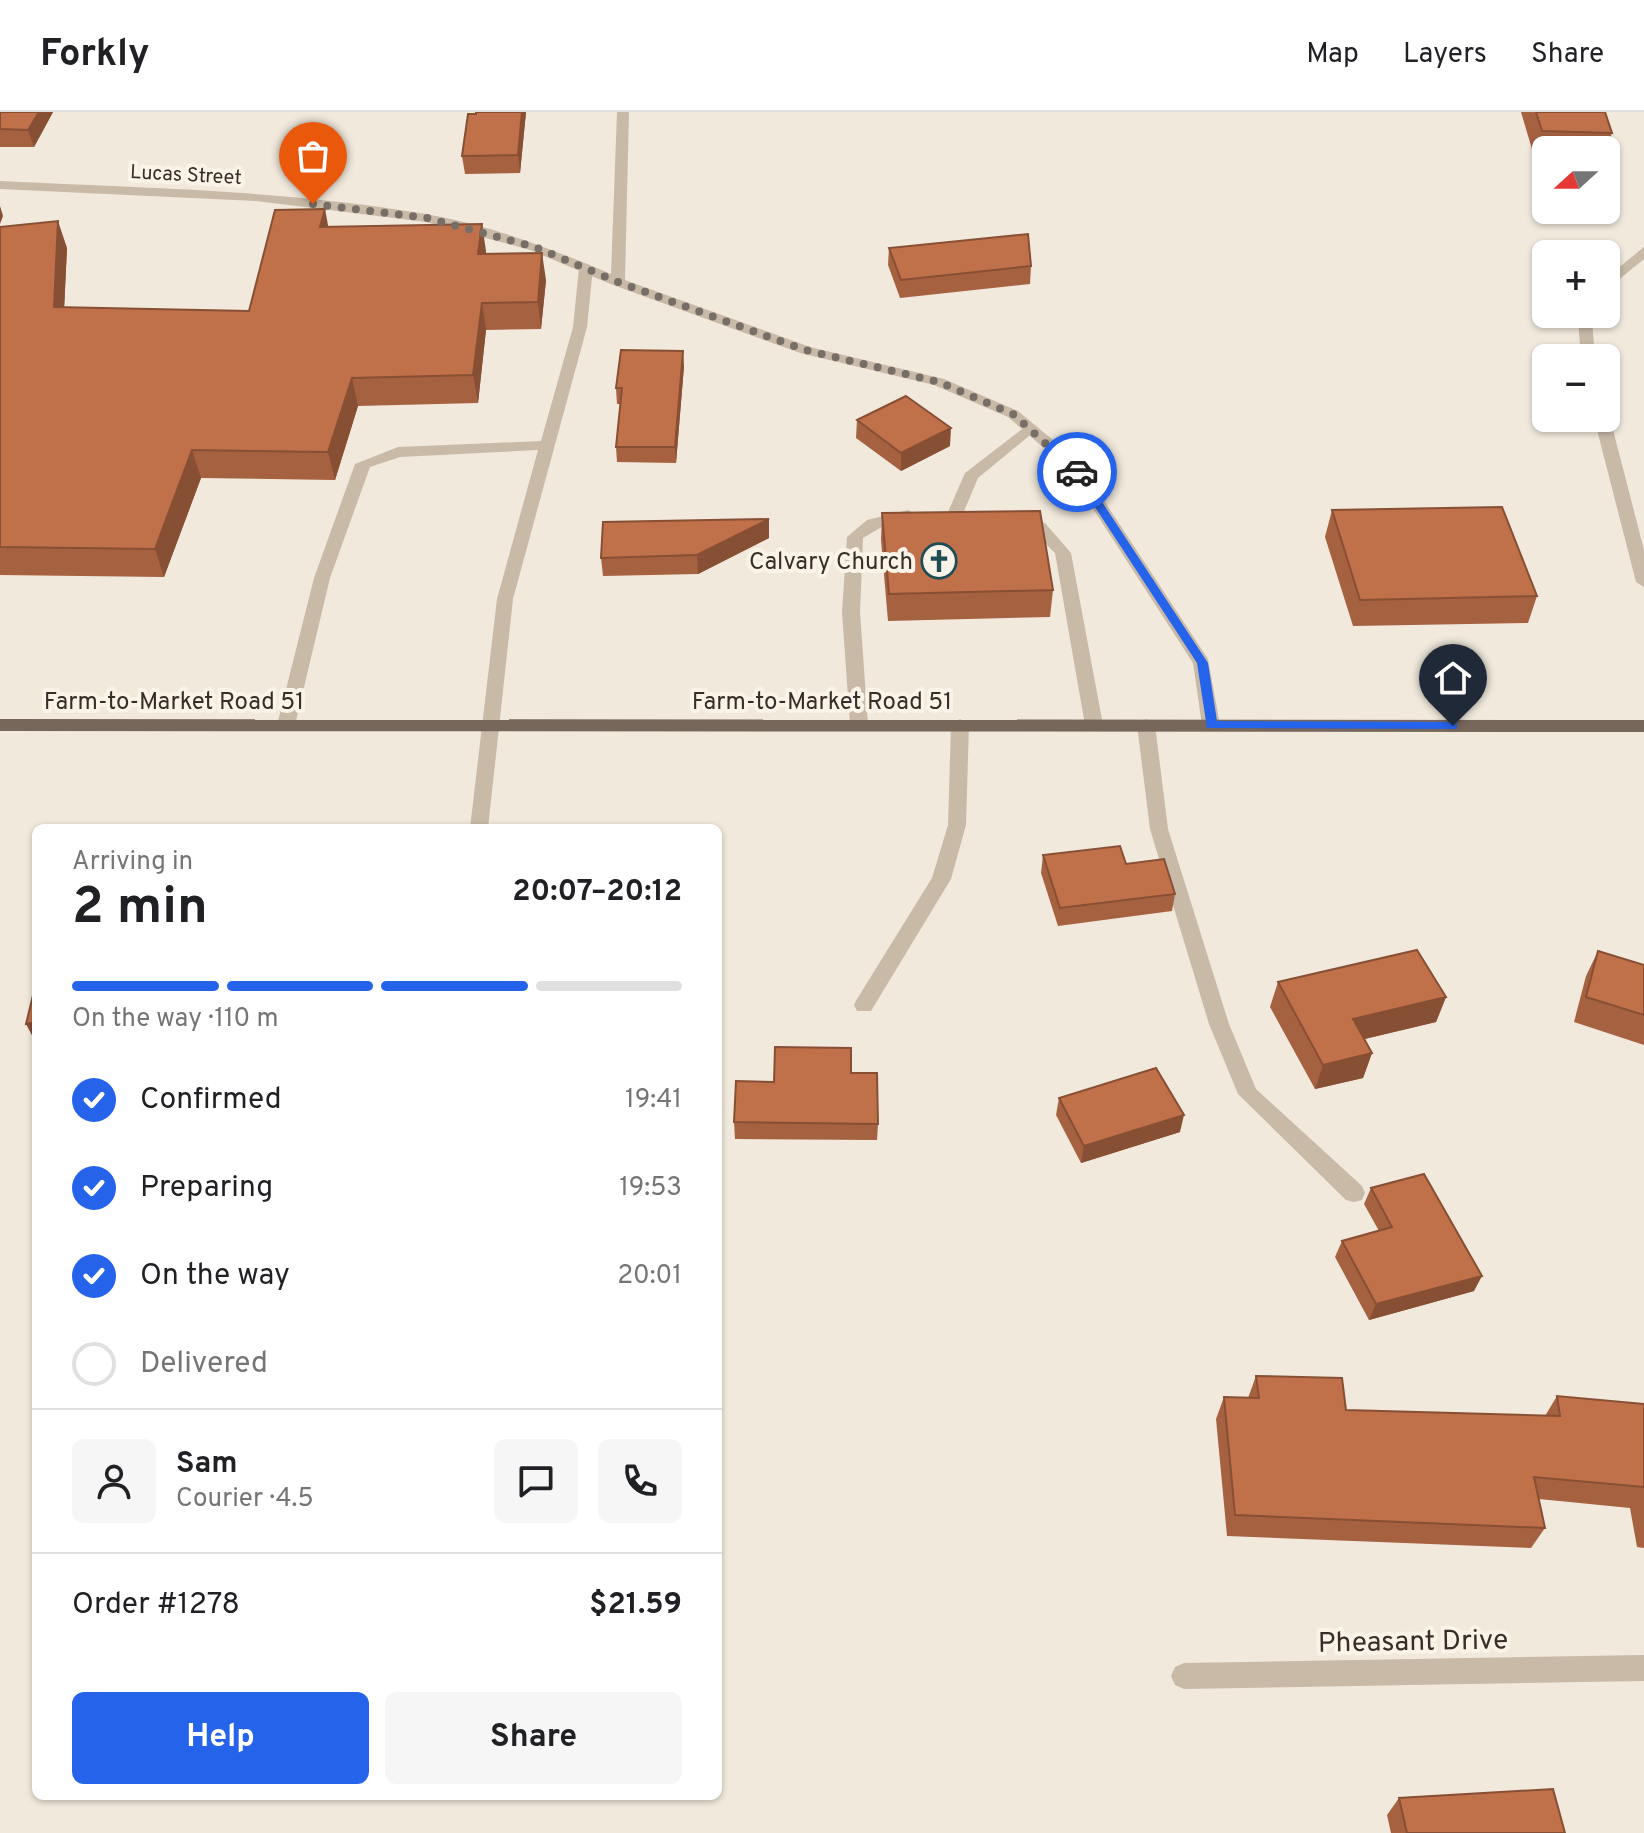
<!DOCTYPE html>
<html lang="en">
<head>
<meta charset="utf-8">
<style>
	body { margin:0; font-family:Overpass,sans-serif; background:#f6f6f6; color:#202124; height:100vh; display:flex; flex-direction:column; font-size:30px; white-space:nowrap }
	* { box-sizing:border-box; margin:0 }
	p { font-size:26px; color:#757577 }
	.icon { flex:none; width:44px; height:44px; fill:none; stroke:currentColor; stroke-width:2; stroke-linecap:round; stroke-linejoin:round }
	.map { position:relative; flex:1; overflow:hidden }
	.drawer { position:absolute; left:32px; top:712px; width:690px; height:976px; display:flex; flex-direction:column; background:#fff; border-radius:12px; box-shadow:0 2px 6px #0004 }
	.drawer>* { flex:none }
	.needle { width:52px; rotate:249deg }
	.fabs { position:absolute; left:1532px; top:24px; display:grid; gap:16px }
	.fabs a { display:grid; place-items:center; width:88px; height:88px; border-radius:12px; background:#fff; box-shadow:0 2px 6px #0004; font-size:40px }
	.pin { position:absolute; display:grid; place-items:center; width:68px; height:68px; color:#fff; margin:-82px -34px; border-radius:50% 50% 50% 0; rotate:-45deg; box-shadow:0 0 8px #0007 }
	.pin .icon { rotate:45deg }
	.courier { position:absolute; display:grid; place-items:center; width:80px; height:80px; margin:-40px; border:6px solid #2563eb; border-radius:50%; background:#fff; color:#222; box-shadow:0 2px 10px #0007 }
	.head em { font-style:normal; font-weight:700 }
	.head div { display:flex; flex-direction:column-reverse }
	.head { display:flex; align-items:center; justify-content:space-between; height:136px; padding:0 40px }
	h1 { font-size:52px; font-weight:700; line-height:60px }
	.bar { display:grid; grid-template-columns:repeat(4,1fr); gap:12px 8px; align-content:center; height:96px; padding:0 40px }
	.bar i { height:10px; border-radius:6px; background:#e0e0e0 }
	.bar .on { background:#2563eb }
	.bar p { grid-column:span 4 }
	.line { display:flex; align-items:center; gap:20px; padding:0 40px; border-top:2px solid #e0e0e0 }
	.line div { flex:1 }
	.round { display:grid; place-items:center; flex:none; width:84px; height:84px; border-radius:12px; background:#f6f6f6 }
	ol { padding:0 40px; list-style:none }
	li { display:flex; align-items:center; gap:24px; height:88px }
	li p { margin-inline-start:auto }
	li .icon { padding:8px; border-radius:50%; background:#2563eb; color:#fff; stroke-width:4 }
	li:last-child { color:#757577 }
	li i { width:44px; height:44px; border:4px solid #e0e0e0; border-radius:50% }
	.action { display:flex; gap:16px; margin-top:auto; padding:16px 40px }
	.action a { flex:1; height:92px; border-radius:12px; background:#2563eb; color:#fff; font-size:32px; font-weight:700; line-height:92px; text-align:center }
	.action a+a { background:#f6f6f6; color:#202124 }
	header { display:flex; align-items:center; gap:48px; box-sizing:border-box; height:112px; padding:0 40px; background:#fff; border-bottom:2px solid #e0e0e0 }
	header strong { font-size:38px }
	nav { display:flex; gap:44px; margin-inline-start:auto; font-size:28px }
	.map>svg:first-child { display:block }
</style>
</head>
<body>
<header>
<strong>Forkly</strong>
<nav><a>Map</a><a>Layers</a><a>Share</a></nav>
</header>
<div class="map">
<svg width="1644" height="1721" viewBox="0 0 1644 1721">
	<rect width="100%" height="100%" fill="#f1e9dc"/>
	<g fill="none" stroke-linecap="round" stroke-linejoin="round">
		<g fill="#c9baa8" fill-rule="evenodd">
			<polygon points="1644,135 1644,147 1606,178 1606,166"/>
			<polygon points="586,152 593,156 587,215 513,487 488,716 470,716 497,487 538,338 400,345 370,355 330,466 295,613 286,619 277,613 314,466 355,352 398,335 541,329 573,215 579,156"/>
			<polygon points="1582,202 1596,202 1592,208 1595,246 1581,246 1578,208"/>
			<polygon points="1606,302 1610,306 1644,438 1644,475 1636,470 1594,306 1606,306"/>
			<polygon points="1030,311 1035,313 1035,319 978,366 962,404 950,404 948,400 965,361"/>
			<polygon points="908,398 916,403 914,407 885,413 863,426 860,500 868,613 859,619 850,613 842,500 847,425 867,408"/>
			<polygon points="1019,402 1045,411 1071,441 1103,613 1100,617 1094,619 1085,613 1055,441 1033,419 1013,411 1013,403"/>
			<polygon points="960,607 969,613 966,713 951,767 871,899 857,899 854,893 857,887 932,766 948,713 951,613"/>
			<polygon points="1146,607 1155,613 1168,717 1229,912 1256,977 1362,1074 1365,1081 1362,1088 1354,1090 1346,1088 1238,982 1209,912 1150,717 1137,613"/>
		</g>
		<g fill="#c9baa8" fill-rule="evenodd">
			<path d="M617,0H629L625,168L810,235L944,267L1018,299L1078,349L1208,547L1220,613L1217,617L1211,619L1202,613L1193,551L1066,355L1008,305L934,273L800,241L613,173L530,138L426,110L256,89L0,77V69C142,76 285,78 426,102C490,113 552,137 611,162Z"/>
			<polygon points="1644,1543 1644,1569 1184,1577 1175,1573 1171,1564 1175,1555 1184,1551"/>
		</g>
		<polygon fill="#77665a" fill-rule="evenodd" points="0,607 1644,608 1644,620 0,619"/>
	</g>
	<g fill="#a66140">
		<polygon points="0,0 53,0 34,35 0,35"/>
		<polygon points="476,0 526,0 520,61 465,62 462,44"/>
		<polygon points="1521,0 1605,0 1612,21 1606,40 1606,38 1546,38 1546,45 1534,44"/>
		<polygon points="0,115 67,136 64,195 249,199 328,115 486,139 486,142 546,168 541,217 486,218 478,291 358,294 335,368 201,366 164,465 0,463"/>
		<polygon points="889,136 1031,154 1030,172 900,186 888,153"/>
		<polygon points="684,254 676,351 617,350 616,335 620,292 617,292 616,276"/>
		<polygon points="857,308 950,334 901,359 856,326"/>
		<polygon points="1332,398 1537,484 1528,511 1353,514 1325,425"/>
		<polygon points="882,401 1053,478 1050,505 888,509 881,428"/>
		<polygon points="769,407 769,426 698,462 603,464 601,446"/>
		<polygon points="1043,743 1126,752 1175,782 1172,799 1058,814 1041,761"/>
		<polygon points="1598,839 1644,853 1644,933 1574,910 1586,864"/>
		<polygon points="1278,870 1446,885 1436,910 1364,927 1372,941 1363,966 1315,977 1270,895"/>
		<polygon points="851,961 878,1012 877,1028 735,1027 734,1010 774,970"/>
		<polygon points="1059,986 1180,1020 1081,1051 1056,1003"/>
		<polygon points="1371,1076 1474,1179 1369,1208 1335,1145 1342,1129 1379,1119 1364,1092"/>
		<polygon points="1256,1264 1346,1298 1545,1304 1557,1284 1644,1292 1644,1436 1637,1435 1630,1396 1539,1387 1545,1416 1531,1436 1227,1424 1216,1307 1224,1285 1248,1286"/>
		<polygon points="1399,1686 1565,1721 1391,1721 1387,1703"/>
	</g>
	<g fill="#874f34">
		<polygon points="39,0 53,0 34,35 28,18"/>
		<polygon points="522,0 526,0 520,61 518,43"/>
		<polygon points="0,94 3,104 0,112"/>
		<polygon points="325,97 330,124 320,115"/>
		<polygon points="58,109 67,136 63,222 54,195"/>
		<polygon points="482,112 486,139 482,170 478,142"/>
		<polygon points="542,141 546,168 541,217 538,190"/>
		<polygon points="482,191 486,218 478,291 473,263"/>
		<polygon points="683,239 684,254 676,351 675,335"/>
		<polygon points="352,266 358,294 335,368 328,340"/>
		<polygon points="951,316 950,334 901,359 901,341"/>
		<polygon points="192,338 201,366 164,465 155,437"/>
		<polygon points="769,407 769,426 698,462 697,443"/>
		<polygon points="1446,885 1436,910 1344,932 1353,907"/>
		<polygon points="36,910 36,928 35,929 26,912"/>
		<polygon points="1372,941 1363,966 1315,977 1323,953"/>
		<polygon points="1184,1003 1180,1020 1081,1051 1084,1034"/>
		<polygon points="1482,1164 1474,1179 1369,1208 1376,1192"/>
	</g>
	<g fill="#c1714a" stroke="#874f34" stroke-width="2">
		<polygon points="0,0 39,0 28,18 0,17"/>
		<polygon points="476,0 522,0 518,43 462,44 468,2 476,2"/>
		<polygon points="1536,0 1605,0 1612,21 1542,19"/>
		<polygon points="325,97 320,115 482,112 478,142 542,141 538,190 482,191 473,263 352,266 328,340 192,338 155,437 0,435 0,115 58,109 54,195 249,199 275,98"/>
		<polygon points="1028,122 1031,154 901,168 889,136"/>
		<polygon points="621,238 683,239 675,335 616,335 622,276 616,276"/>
		<polygon points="906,284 951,316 901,341 857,308"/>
		<polygon points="1502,395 1537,484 1360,488 1332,398"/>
		<polygon points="1040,399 1053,478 889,482 882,401"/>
		<polygon points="769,407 697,443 601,446 603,410"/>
		<polygon points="1120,734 1126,752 1164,747 1175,782 1060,796 1043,743"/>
		<polygon points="1417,838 1446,885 1353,907 1372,941 1323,953 1278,870"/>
		<polygon points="1598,839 1644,853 1644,903 1586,885"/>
		<polygon points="36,871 36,910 26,912"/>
		<polygon points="775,935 851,936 851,961 877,961 878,1012 734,1010 736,969 774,970"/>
		<polygon points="1156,956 1184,1003 1084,1034 1059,986"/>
		<polygon points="1424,1062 1482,1164 1376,1192 1342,1129 1392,1115 1371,1076"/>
		<polygon points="1256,1264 1342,1266 1346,1298 1560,1304 1557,1284 1644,1292 1644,1375 1534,1365 1545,1416 1235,1403 1224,1285 1259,1286"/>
		<polygon points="1553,1677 1565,1721 1407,1721 1399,1686"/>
	</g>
	<polygon fill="#2563eb" points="1073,358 1081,358 1208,551 1217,609 1453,610 1457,611 1457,617 1207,616 1197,551 1072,360"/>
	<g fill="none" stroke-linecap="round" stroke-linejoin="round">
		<polyline stroke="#776f67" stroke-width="8" stroke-dasharray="0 14.4" points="313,92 427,106 535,135 618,170 805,238 939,270 1013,302 1077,360"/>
	</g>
	<defs>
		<symbol id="church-ring" viewBox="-11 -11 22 22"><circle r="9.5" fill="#f9f3e8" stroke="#1f4d56" stroke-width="1.5"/><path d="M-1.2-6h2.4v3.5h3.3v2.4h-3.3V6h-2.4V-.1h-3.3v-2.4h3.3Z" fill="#1f4d56"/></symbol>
	</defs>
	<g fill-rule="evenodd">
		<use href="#church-ring" x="919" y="429" width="40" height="40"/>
	</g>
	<g text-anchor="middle" stroke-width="8" stroke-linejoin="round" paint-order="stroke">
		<g font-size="20" fill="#362e28" stroke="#f9f3e8">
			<text transform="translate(186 62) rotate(3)" y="7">Lucas Street</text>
		</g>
		<g font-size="24" fill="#362e28" stroke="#f9f3e8" text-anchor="end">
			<text x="913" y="457">Calvary Church</text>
		</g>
		<g font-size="24" fill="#362e28" stroke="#f9f3e8">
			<text x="174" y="597">Farm-to-Market Road 51</text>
			<text x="822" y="597">Farm-to-Market Road 51</text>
		</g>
		<g font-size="28" fill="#362e28" stroke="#f9f3e8">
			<text transform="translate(1413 1528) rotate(-1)" y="10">Pheasant Drive</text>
		</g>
	</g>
</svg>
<div class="fabs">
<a><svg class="needle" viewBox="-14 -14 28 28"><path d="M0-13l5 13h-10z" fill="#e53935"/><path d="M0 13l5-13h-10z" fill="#757577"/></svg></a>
<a>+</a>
<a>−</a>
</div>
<div class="pin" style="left:313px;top:92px;background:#ea580c"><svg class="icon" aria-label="bag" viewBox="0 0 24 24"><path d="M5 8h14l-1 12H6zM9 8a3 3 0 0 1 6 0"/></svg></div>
<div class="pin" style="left:1453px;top:614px;background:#1f2937"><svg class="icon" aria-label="home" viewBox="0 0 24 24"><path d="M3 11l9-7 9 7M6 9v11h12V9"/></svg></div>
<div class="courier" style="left:1077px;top:360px"><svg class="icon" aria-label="car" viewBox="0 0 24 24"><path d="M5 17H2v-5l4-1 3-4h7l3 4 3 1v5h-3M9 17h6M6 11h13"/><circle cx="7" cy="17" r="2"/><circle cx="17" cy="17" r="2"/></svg></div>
<section class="drawer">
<div class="head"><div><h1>2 min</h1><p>Arriving in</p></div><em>20:07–20:12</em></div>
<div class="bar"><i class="on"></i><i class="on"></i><i class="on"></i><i></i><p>On the way · 110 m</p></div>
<ol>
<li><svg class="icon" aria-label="check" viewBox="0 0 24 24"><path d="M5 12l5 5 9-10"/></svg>Confirmed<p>19:41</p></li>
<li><svg class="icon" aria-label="check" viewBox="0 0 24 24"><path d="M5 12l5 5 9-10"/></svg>Preparing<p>19:53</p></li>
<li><svg class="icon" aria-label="check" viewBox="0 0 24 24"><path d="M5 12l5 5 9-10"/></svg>On the way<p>20:01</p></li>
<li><i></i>Delivered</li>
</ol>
<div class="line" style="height:144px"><a class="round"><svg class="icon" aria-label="person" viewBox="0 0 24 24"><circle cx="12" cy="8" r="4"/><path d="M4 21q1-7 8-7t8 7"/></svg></a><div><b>Sam</b><p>Courier · 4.5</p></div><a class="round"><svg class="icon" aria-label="chat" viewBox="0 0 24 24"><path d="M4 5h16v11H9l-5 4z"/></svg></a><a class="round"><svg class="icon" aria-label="phone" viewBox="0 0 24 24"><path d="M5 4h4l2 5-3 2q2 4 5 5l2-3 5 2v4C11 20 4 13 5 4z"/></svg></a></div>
<div class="line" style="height:104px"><div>Order #1278</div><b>$21.59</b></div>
<div class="action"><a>Help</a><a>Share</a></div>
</section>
</div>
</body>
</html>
